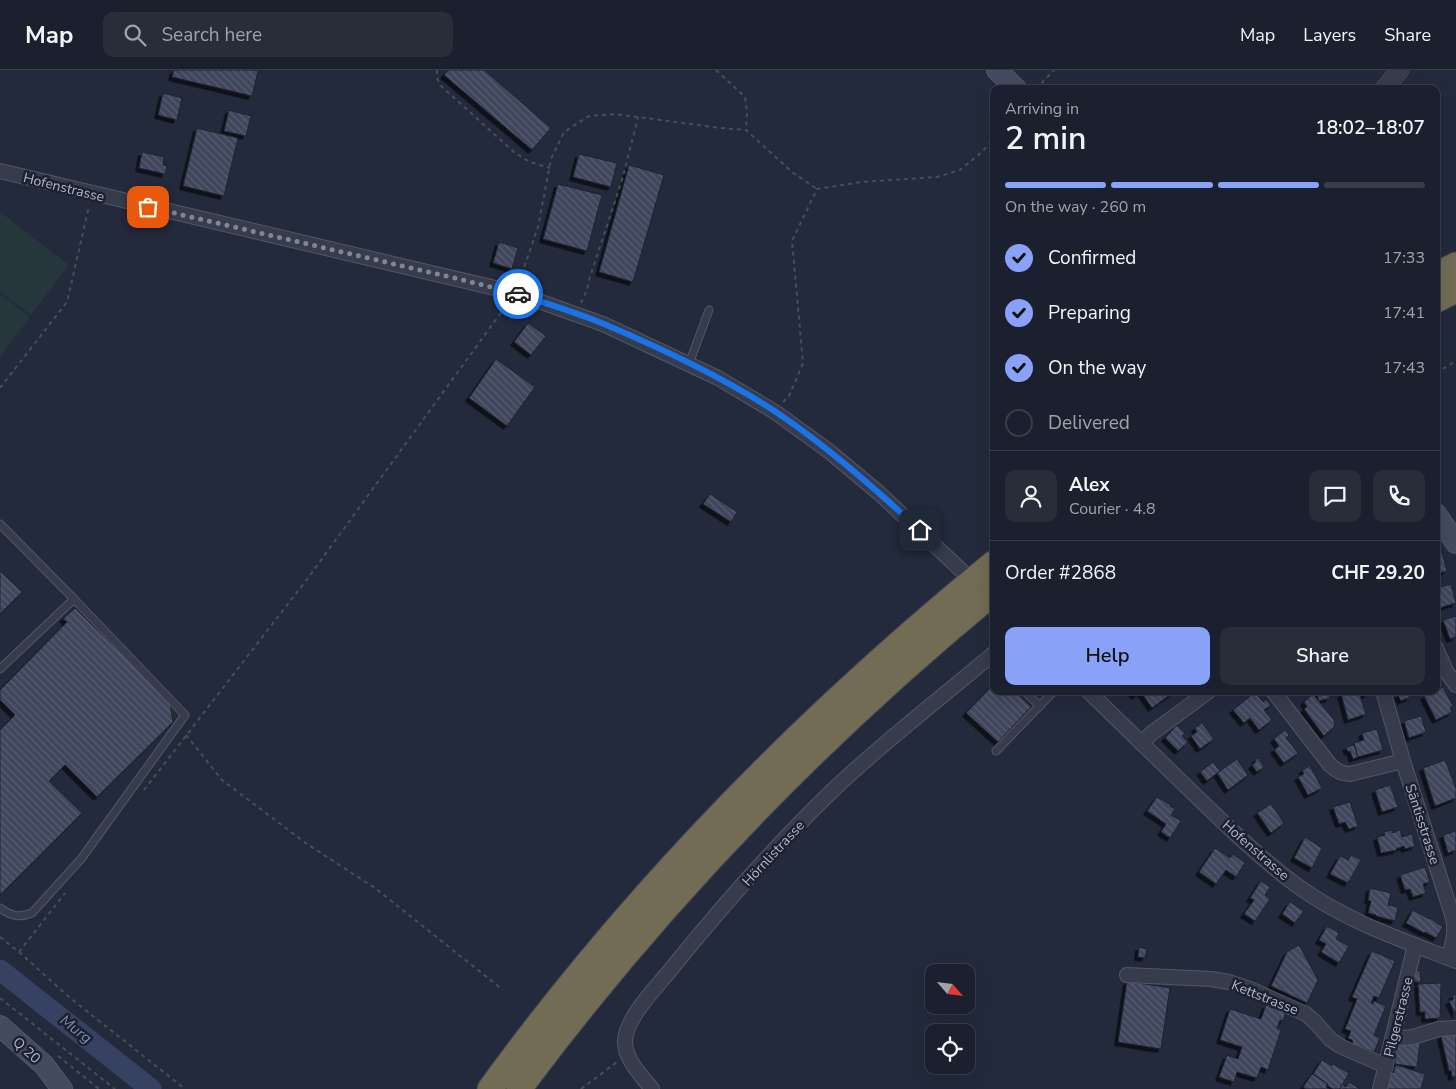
<!DOCTYPE html>
<html lang="en">
<head>
<meta charset="utf-8">
<style>
	body { margin:0; font-family:"Nunito Sans",sans-serif; background:#272d39; color:#f1f3f6; height:100vh; display:flex; flex-direction:column; font-size:19px; white-space:nowrap }
	* { box-sizing:border-box; margin:0 }
	p { font-size:16px; color:#9fa3aa }
	.icon { flex:none; width:28px; height:28px; fill:none; stroke:currentColor; stroke-width:2; stroke-linecap:round; stroke-linejoin:round }
	.map { position:relative; flex:1; overflow:hidden }
	.panel { position:absolute; left:990px; top:15px; width:450px; height:610px; display:flex; flex-direction:column; background:#1a202d; border-radius:10px; box-shadow:0 5px 20px #0002,0 0 0 1px #383e49 }
	.panel>* { flex:none }
	.needle { width:32px; rotate:118deg }
	.fabs { position:absolute; left:925px; top:894px; display:grid; gap:10px }
	.fabs a { display:grid; place-items:center; width:50px; height:50px; border-radius:10px; background:#1a202d; box-shadow:0 5px 20px #0002,0 0 0 1px #383e49; font-size:25px }
	.pin { position:absolute; display:grid; place-items:center; width:42px; height:42px; color:#fff; margin:-21px; border-radius:10px; box-shadow:0 2px 8px #0006 }
	.courier { position:absolute; display:grid; place-items:center; width:50px; height:50px; margin:-25px; border:4px solid #1a73e8; border-radius:50%; background:#fff; color:#222; box-shadow:0 1px 6px #0007 }
	.headline em { font-style:normal; font-weight:600 }
	.headline div { display:flex; flex-direction:column-reverse }
	.headline { display:flex; align-items:center; justify-content:space-between; height:85px; padding:0 15px }
	h1 { font-size:32px; font-weight:600; line-height:38px }
	.bar { display:grid; grid-template-columns:repeat(4,1fr); gap:8px 5px; align-content:center; height:60px; padding:0 15px }
	.bar i { height:6px; border-radius:4px; background:#383e49 }
	.bar .current { background:#89a1f6 }
	.bar p { grid-column:span 4 }
	.line { display:flex; align-items:center; gap:12px; padding:0 15px; border-top:1px solid #383e49 }
	.line div { flex:1 }
	.round { display:grid; place-items:center; flex:none; width:52px; height:52px; border-radius:10px; background:#272d39 }
	ol { padding:0 15px; list-style:none }
	li { display:flex; align-items:center; gap:15px; height:55px }
	li p { margin-inline-start:auto }
	li .icon { padding:5px; border-radius:50%; background:#89a1f6; color:#111; stroke-width:4 }
	li:last-child { color:#9fa3aa }
	li i { width:28px; height:28px; border:2px solid #383e49; border-radius:50% }
	.action { display:flex; gap:10px; margin-top:auto; padding:10px 15px }
	.action a { flex:1; height:58px; border-radius:10px; background:#89a1f6; color:#111; font-size:20px; font-weight:600; line-height:58px; text-align:center }
	.action a+a { background:#272d39; color:#f1f3f6 }
	header { display:flex; align-items:center; gap:30px; box-sizing:border-box; height:70px; padding:0 25px; background:#1a202d; border-bottom:1px solid #383e49 }
	header strong { font-size:24px }
	nav { display:flex; gap:28px; margin-inline-start:auto; font-size:18px }
	.search { width:350px; height:45px; background:#272d39; display:flex; align-items:center; gap:12px; box-sizing:border-box; padding:0 18px; border-radius:10px; color:#9fa3aa; font-size:19px }
	.map>svg:first-child { display:block }
</style>
</head>
<body>
<header>
<strong>Map</strong>
<div class="search"><svg class="icon" aria-label="search" viewBox="0 0 24 24"><circle cx="10" cy="10" r="6"/><path d="M15 15l6 6"/></svg>Search here</div>
<nav><a>Map</a><a>Layers</a><a>Share</a></nav>
</header>
<div class="map">
<svg width="1456" height="1019" viewBox="0 0 1456 1019">
	<defs>
		<pattern id="building-back-hatch" width="6" height="6" patternUnits="userSpaceOnUse" patternTransform="scale(1.25)"><rect width="6" height="6" fill="#3f465c"/><path d="M-1 5l2 2M0 0l6 6M5-1l2 2" fill="none" stroke="#585e72"/></pattern>
		<filter id="shadow"><feDropShadow dx="-3.5" dy="3.5" stdDeviation="0" flood-color="#0009"/></filter>
	</defs>
	<rect width="100%" height="100%" fill="#232a3c"/>
	<g fill="#25363d">
		<polygon points="0,142 69,195 31,245 0,222"/>
		<polygon points="0,224 30,247 0,287"/>
	</g>
	<g fill="none" stroke-linecap="round" stroke-linejoin="round">
		<polyline stroke="#374263" stroke-width="21" points="0,900 151,1019"/>
	</g>
	<g fill="url(#building-back-hatch)" stroke="#1e2333" filter="url(#shadow)">
		<polygon points="174,0 253,0 258,1 252,26 172,7"/>
		<polygon points="448,0 484,0 551,58 532,80 444,5"/>
		<polygon points="163,23 182,28 177,50 158,45"/>
		<polygon points="229,40 251,46 246,66 224,61"/>
		<polygon points="197,58 238,68 224,126 183,116"/>
		<polygon points="142,82 164,87 163,95 167,96 165,104 139,98"/>
		<polygon points="579,84 617,93 611,117 573,107"/>
		<polygon points="629,95 664,105 633,212 599,202"/>
		<polygon points="558,114 602,125 587,181 543,169"/>
		<polygon points="499,172 518,178 512,199 493,193"/>
		<polygon points="528,253 546,266 531,285 514,272"/>
		<polygon points="496,289 535,317 507,356 469,328"/>
		<polygon points="710,424 737,442 731,452 703,434"/>
		<polygon points="1442,482 1447,501 1436,504 1436,483"/>
		<polygon points="0,501 22,522 0,544"/>
		<polygon points="1451,514 1456,533 1436,539 1436,518"/>
		<polygon points="75,538 170,633 173,652 97,727 65,695 49,711 82,743 0,825 0,660 15,645 0,630 0,620 67,552 63,549"/>
		<polygon points="1456,546 1456,567 1450,569 1443,550"/>
		<polygon points="994,614 994,621 1015,621 1031,637 998,672 966,643"/>
		<polygon points="1443,617 1453,636 1450,638 1452,642 1436,650 1424,626 1436,621"/>
		<polygon points="1131,621 1175,621 1152,638 1141,622 1135,626"/>
		<polygon points="1316,621 1328,621 1330,628 1319,631"/>
		<polygon points="1346,621 1367,621 1368,624 1360,626 1366,644 1348,650 1341,624 1347,622"/>
		<polygon points="1408,621 1410,627 1401,631 1398,625"/>
		<polygon points="1255,622 1263,632 1266,629 1271,635 1264,640 1272,650 1259,660 1250,648 1244,653 1233,640"/>
		<polygon points="1313,624 1334,650 1335,656 1324,666 1304,639 1307,637 1304,632"/>
		<polygon points="1421,646 1426,662 1409,668 1404,651"/>
		<polygon points="1202,653 1214,669 1200,679 1191,666 1197,662 1195,658"/>
		<polygon points="1177,655 1185,663 1182,666 1188,672 1178,681 1165,668"/>
		<polygon points="1377,659 1383,680 1358,687 1354,673 1364,670 1362,663"/>
		<polygon points="1285,660 1289,665 1286,668 1298,683 1284,693 1274,680 1279,676 1274,669"/>
		<polygon points="1354,675 1358,687 1353,689 1350,681 1348,682 1346,677"/>
		<polygon points="1258,688 1264,697 1257,702 1252,695 1256,692 1255,690"/>
		<polygon points="1237,689 1248,705 1228,720 1217,703"/>
		<polygon points="1445,690 1456,718 1456,728 1435,736 1423,698"/>
		<polygon points="1213,692 1220,701 1207,711 1200,702"/>
		<polygon points="1310,696 1322,718 1308,725 1298,707 1304,704 1302,700"/>
		<polygon points="1390,715 1398,737 1382,742 1375,720"/>
		<polygon points="1157,727 1171,735 1170,736 1175,739 1171,745 1181,751 1170,768 1161,762 1166,754 1147,741"/>
		<polygon points="1350,732 1358,756 1349,759 1345,752 1339,754 1333,737"/>
		<polygon points="1271,734 1284,753 1271,763 1257,743"/>
		<polygon points="1392,760 1392,763 1400,760 1402,767 1412,764 1415,776 1405,779 1404,776 1396,779 1397,780 1381,783 1377,767 1385,765 1384,762"/>
		<polygon points="1456,761 1456,780 1448,783 1443,765"/>
		<polygon points="1305,767 1322,778 1312,798 1294,788"/>
		<polygon points="1215,778 1230,788 1233,784 1245,793 1236,807 1226,800 1216,814 1199,802"/>
		<polygon points="1351,785 1361,790 1348,813 1330,804 1340,786 1348,790"/>
		<polygon points="1425,797 1430,812 1423,814 1426,823 1413,827 1410,819 1405,820 1400,805"/>
		<polygon points="1261,811 1270,817 1265,825 1270,829 1255,851 1244,844 1254,830 1250,828"/>
		<polygon points="1370,818 1391,823 1388,835 1398,837 1395,851 1376,846 1376,845 1368,843 1371,831 1368,830"/>
		<polygon points="1290,832 1304,841 1295,853 1282,844"/>
		<polygon points="1413,840 1429,849 1430,848 1443,857 1436,868 1425,862 1424,863 1406,853"/>
		<polygon points="1327,856 1339,863 1336,869 1349,876 1339,893 1321,882 1326,874 1319,870"/>
		<polygon points="1299,875 1318,910 1307,933 1271,916 1287,882"/>
		<polygon points="1139,877 1147,879 1145,888 1138,887"/>
		<polygon points="1372,881 1395,891 1379,928 1374,926 1371,933 1373,934 1374,931 1386,936 1374,965 1380,968 1374,982 1353,974 1352,970 1348,968 1351,961 1345,959 1357,929 1352,927"/>
		<polygon points="1414,901 1420,901 1421,912 1415,912"/>
		<polygon points="1127,911 1170,918 1161,979 1118,972"/>
		<polygon points="1441,913 1440,948 1425,949 1425,942 1420,942 1418,914"/>
		<polygon points="1456,924 1456,945 1449,931 1454,929 1452,926"/>
		<polygon points="1266,935 1286,942 1283,951 1280,950 1277,958 1281,960 1268,1000 1261,997 1257,1008 1237,1002 1234,1012 1219,1007 1227,985 1238,989 1242,977 1220,970 1230,939 1261,949"/>
		<polygon points="1456,961 1456,1006 1452,1007 1451,1000 1449,1001 1441,966"/>
		<polygon points="1405,971 1420,973 1417,997 1395,994 1398,972"/>
		<polygon points="1322,990 1332,996 1333,994 1349,1003 1340,1019 1333,1019 1328,1016 1328,1014 1313,1004"/>
		<polygon points="1396,995 1425,1004 1421,1019 1387,1019 1392,1002 1393,1003"/>
		<polygon points="1312,1004 1328,1014 1326,1017 1329,1019 1306,1019 1303,1017"/>
		<polygon points="1349,1012 1360,1019 1340,1019 1342,1014 1346,1017"/>
	</g>
	<g fill="none" stroke-linecap="round" stroke-linejoin="round">
		<defs>
			<g id="service">
				<polyline points="689,294 709,240"/>
				<polyline points="0,454 74,529 0,599"/>
				<polyline points="1024,621 1040,636"/>
				<polyline points="996,681 1054,621"/>
				<path d="M0,838C11,846 19,848 32,843L81,789L185,645L74,529"/>
			</g>
			<g id="minor">
				<polyline points="0,101 516,223 603,254 718,308 775,342 830,382 879,423 962,501"/>
				<polyline points="1436,578 1446,601 1456,615"/>
				<path d="M1088,621C1124,656 1160,691 1197,727C1229,758 1262,790 1299,817C1346,851 1402,870 1456,891"/>
				<path d="M1273,621L1330,695C1337,701 1342,704 1350,704L1403,691"/>
				<path d="M1383,621L1403,691L1453,848C1456,863 1453,874 1448,888"/>
				<polyline points="1141,673 1152,663 1209,621"/>
				<polyline points="1127,905 1211,909 1229,912 1250,919 1306,944 1315,952 1331,970 1342,977 1386,996"/>
				<polyline points="1392,969 1413,967 1439,959 1456,958"/>
				<path d="M652,1019C641,1005 624,989 625,970C627,946 657,917 672,898C722,836 775,776 832,721C883,672 940,629 994,583"/>
				<polyline points="1380,1019 1415,875"/>
			</g>
			<polyline id="tertiary" points="1384,19 1400,0"/>
			<g id="secondary">
				<polyline points="997,0 1016,19"/>
				<polyline points="1436,444 1456,473"/>
				<polyline points="0,956 44,995 62,1019"/>
			</g>
			<g id="motorway">
				<polyline points="1436,205 1456,195"/>
				<polyline points="1436,230 1456,220"/>
				<path d="M490,1019C635,820 804,648 994,493"/>
				<path d="M519,1019C658,832 814,670 994,522"/>
			</g>
		</defs>
		<use href="#service" stroke="#525767" stroke-width="9"/>
		<use href="#minor" stroke="#525767" stroke-width="16"/>
		<use href="#tertiary" stroke="#525767" stroke-width="19"/>
		<use href="#secondary" stroke="#525767" stroke-width="22"/>
		<use href="#motorway" stroke="#3f4454" stroke-width="27"/>
		<g stroke="#405257" stroke-width="2" stroke-dasharray="4 4" stroke-linecap="butt">
			<polyline points="437,0 437,8 441,16 515,83 530,92 550,98"/>
			<polyline points="716,0 745,27 747,42 746,60"/>
			<polyline points="1036,19 1054,0"/>
			<polyline points="519,212 538,157 551,89 564,62 589,46 615,44 721,58 746,60 792,102 817,119"/>
			<polyline points="581,233 587,220 589,210 623,107 638,47"/>
			<polyline points="1436,303 1456,291"/>
			<polyline points="0,318 67,232 89,136"/>
			<polyline points="783,332 789,326 803,293 792,171 817,119 861,112 937,107 960,100 982,82 994,68"/>
			<polyline points="186,665 222,710 307,774 375,818 503,920"/>
			<polyline points="144,720 308,508 508,233"/>
			<polyline points="0,867 19,882 69,927 185,1019"/>
			<polyline points="19,882 65,823"/>
			<polyline points="0,928 115,1019"/>
			<polyline points="58,986 99,1019"/>
			<polyline points="581,1019 617,992"/>
		</g>
		<use href="#service" stroke="#373c4c" stroke-width="7"/>
		<use href="#minor" stroke="#373c4c" stroke-width="14"/>
		<use href="#tertiary" stroke="#373c4c" stroke-width="18"/>
		<use href="#secondary" stroke="#454b5f" stroke-width="20"/>
		<use href="#motorway" stroke="#726c54" stroke-width="25"/>
	</g>
	<g fill="none" stroke-linecap="round" stroke-linejoin="round">
		<polyline stroke="#818697" stroke-width="5" stroke-dasharray="0 9" points="148,137 463,210 518,224"/>
		<path stroke="#1a73e8" stroke-width="6" d="M518,224C547,234 576,242 604,254C663,279 723,307 776,342C828,377 874,418 920,460"/>
	</g>
	<g text-anchor="middle" stroke-width="5" stroke-linejoin="round" paint-order="stroke">
		<g font-size="14" fill="#b3b7c8" stroke="#1c2131">
			<text transform="translate(64 117) rotate(14)" y="5">Hofenstrasse</text>
			<text transform="translate(1423 754) rotate(72)" y="5">Säntisstrasse</text>
			<text transform="translate(1256 780) rotate(41)" y="5">Hofenstrasse</text>
			<text transform="translate(773 783) rotate(-47)" y="5">Hörnlistrasse</text>
			<text transform="translate(1265 927) rotate(22)" y="5">Kettstrasse</text>
			<text transform="translate(1398 947) rotate(-76)" y="5">Pilgerstrasse</text>
			<text transform="translate(27 980) rotate(42)" y="5">Q 20</text>
		</g>
		<g font-size="15" font-style="italic" fill="#7b88af" stroke="#1c2131">
			<text transform="translate(76 959) rotate(38)" y="5">Murg</text>
		</g>
	</g>
</svg>
<div class="fabs">
<a><svg class="needle" viewBox="-14 -14 28 28"><path d="M0-13l5 13h-10z" fill="#e53935"/><path d="M0 13l5-13h-10z" fill="#9fa3aa"/></svg></a>
<a><svg class="icon" aria-label="locate" viewBox="0 0 24 24"><circle cx="12" cy="12" r="6"/><path d="M12 2v4M12 18v4M2 12h4M18 12h4"/></svg></a>
</div>
<div class="pin" style="left:148px;top:137px;background:#ea580c"><svg class="icon" aria-label="bag" viewBox="0 0 24 24"><path d="M5 8h14l-1 12H6zM9 8a3 3 0 0 1 6 0"/></svg></div>
<div class="pin" style="left:920px;top:460px;background:#1f2937"><svg class="icon" aria-label="home" viewBox="0 0 24 24"><path d="M3 11l9-7 9 7M6 9v11h12V9"/></svg></div>
<div class="courier" style="left:518px;top:224px"><svg class="icon" aria-label="car" viewBox="0 0 24 24"><path d="M5 17H2v-5l4-1 3-4h7l3 4 3 1v5h-3M9 17h6M6 11h13"/><circle cx="7" cy="17" r="2"/><circle cx="17" cy="17" r="2"/></svg></div>
<section class="panel">
<div class="headline"><div><h1>2 min</h1><p>Arriving in</p></div><em>18:02–18:07</em></div>
<div class="bar"><i class="current"></i><i class="current"></i><i class="current"></i><i></i><p>On the way · 260 m</p></div>
<ol>
<li><svg class="icon" aria-label="check" viewBox="0 0 24 24"><path d="M5 12l5 5 9-10"/></svg>Confirmed<p>17:33</p></li>
<li><svg class="icon" aria-label="check" viewBox="0 0 24 24"><path d="M5 12l5 5 9-10"/></svg>Preparing<p>17:41</p></li>
<li><svg class="icon" aria-label="check" viewBox="0 0 24 24"><path d="M5 12l5 5 9-10"/></svg>On the way<p>17:43</p></li>
<li><i></i>Delivered</li>
</ol>
<div class="line" style="height:90px"><a class="round"><svg class="icon" aria-label="person" viewBox="0 0 24 24"><circle cx="12" cy="8" r="4"/><path d="M4 21q1-7 8-7t8 7"/></svg></a><div><b>Alex</b><p>Courier · 4.8</p></div><a class="round"><svg class="icon" aria-label="chat" viewBox="0 0 24 24"><path d="M4 5h16v11H9l-5 4z"/></svg></a><a class="round"><svg class="icon" aria-label="phone" viewBox="0 0 24 24"><path d="M5 4h4l2 5-3 2q2 4 5 5l2-3 5 2v4C11 20 4 13 5 4z"/></svg></a></div>
<div class="line" style="height:65px"><div>Order #2868</div><b>CHF 29.20</b></div>
<div class="action"><a>Help</a><a>Share</a></div>
</section>
</div>
</body>
</html>
